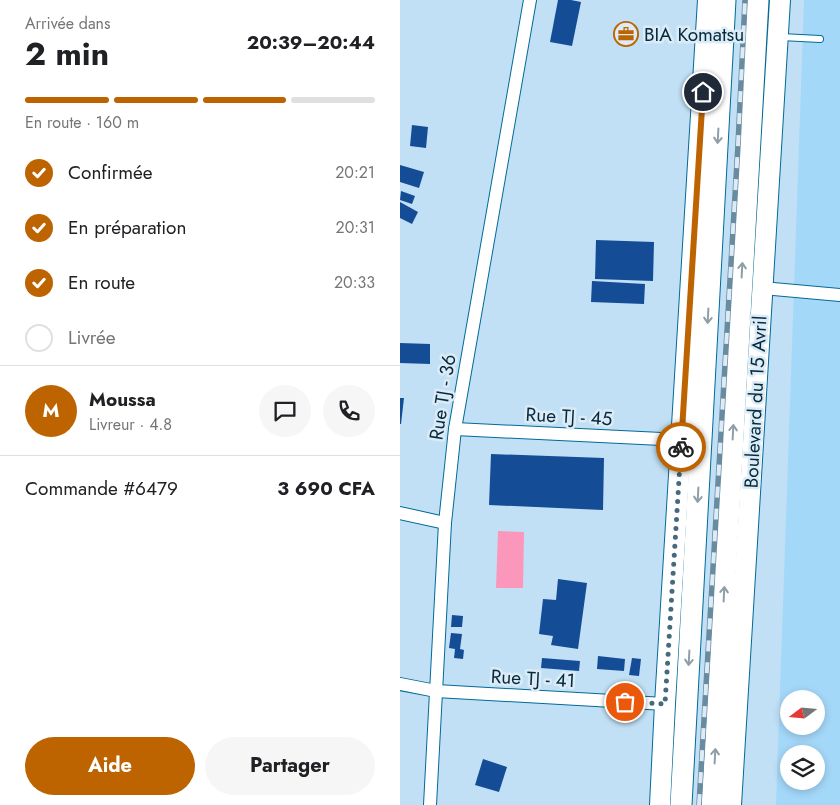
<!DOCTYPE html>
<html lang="fr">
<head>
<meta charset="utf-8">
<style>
	body { margin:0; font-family:Jost,sans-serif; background:#f6f6f6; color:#202124; height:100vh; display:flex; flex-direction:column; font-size:19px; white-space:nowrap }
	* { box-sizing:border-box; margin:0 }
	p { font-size:16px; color:#757577 }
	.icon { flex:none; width:28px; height:28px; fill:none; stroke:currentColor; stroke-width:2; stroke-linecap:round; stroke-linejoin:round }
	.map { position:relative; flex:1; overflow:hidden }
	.details { display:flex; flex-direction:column; background:#fff; width:400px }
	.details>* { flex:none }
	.needle { width:32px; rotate:254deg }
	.controls { position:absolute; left:380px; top:690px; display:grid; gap:10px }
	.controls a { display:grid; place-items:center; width:45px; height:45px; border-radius:50%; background:#fff; box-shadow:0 2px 8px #0003; font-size:25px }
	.pin { position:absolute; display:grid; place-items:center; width:42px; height:42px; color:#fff; margin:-21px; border:2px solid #fff; border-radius:50%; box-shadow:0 1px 5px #0007 }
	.courier { position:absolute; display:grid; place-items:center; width:50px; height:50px; margin:-25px; border:4px solid #bd6400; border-radius:50%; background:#fff; color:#222; box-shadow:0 1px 6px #0007 }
	.head em { font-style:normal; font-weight:700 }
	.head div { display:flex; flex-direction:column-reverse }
	.head { display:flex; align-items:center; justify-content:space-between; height:85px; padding:0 25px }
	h1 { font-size:32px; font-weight:700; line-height:38px }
	.bar { display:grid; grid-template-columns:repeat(4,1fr); gap:8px 5px; align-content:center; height:60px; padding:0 25px }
	.bar i { height:6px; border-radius:4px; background:#e0e0e0 }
	.bar .on { background:#bd6400 }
	.bar p { grid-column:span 4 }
	.line { display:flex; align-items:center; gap:12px; padding:0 25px; border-top:1px solid #e0e0e0 }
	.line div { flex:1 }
	.round { display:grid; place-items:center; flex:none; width:52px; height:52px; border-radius:26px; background:#f6f6f6 }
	ol { padding:0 25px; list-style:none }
	li { display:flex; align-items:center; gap:15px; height:55px }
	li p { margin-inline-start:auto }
	li .icon { padding:5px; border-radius:50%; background:#bd6400; color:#fff; stroke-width:4 }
	li:last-child { color:#757577 }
	li i { width:28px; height:28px; border:2px solid #e0e0e0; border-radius:50% }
	.action { display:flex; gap:10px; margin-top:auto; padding:10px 25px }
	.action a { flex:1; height:58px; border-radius:30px; background:#bd6400; color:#fff; font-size:20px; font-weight:700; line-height:58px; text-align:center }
	.action a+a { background:#f6f6f6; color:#202124 }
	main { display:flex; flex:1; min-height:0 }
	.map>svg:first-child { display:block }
</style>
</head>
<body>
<main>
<section class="details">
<div class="head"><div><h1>2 min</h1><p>Arrivée dans</p></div><em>20:39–20:44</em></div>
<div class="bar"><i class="on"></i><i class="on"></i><i class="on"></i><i></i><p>En route · 160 m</p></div>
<ol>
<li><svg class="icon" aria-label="check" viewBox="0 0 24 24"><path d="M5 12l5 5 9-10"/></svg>Confirmée<p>20:21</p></li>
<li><svg class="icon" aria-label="check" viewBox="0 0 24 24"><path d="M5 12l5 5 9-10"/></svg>En préparation<p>20:31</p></li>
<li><svg class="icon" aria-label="check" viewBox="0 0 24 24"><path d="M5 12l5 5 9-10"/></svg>En route<p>20:33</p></li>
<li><i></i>Livrée</li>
</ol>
<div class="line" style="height:90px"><b class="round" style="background:#bd6400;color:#fff">M</b><div><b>Moussa</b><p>Livreur · 4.8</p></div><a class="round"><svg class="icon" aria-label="chat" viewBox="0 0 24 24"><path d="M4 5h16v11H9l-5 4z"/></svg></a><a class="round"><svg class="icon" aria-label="phone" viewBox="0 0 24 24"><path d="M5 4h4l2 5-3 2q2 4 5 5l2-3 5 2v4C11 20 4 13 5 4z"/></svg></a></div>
<div class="line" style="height:65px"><div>Commande #6479</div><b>3 690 CFA</b></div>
<div class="action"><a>Aide</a><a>Partager</a></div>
</section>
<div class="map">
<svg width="440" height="805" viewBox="0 0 440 805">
	<rect width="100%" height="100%" fill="#c1e0f5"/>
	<path fill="#a4d8f9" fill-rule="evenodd" d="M404,0H440V805H376ZM389,699H416V726H389ZM389,754H416V781H389Z"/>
	<polygon fill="#fa97bb" points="98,531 124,532 123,588 96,588"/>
	<g fill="#144c96">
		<polygon points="158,0 171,0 181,2 172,46 150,42"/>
		<polygon points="12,125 28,127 26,148 10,146"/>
		<polygon points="0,165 24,172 19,188 0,182"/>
		<polygon points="1,191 15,196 12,204 0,200"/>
		<polygon points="0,202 18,212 12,224 0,218"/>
		<polygon points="196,240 254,242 253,281 195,279"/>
		<polygon points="192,281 245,284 244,304 191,302"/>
		<polygon points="0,343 30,344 30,364 0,363"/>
		<polygon points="0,398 4,398 1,424 0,424"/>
		<polygon points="91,454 204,458 203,510 89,505"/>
		<polygon points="158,579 187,583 178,649 151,645 153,636 139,634 143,599 156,600"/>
		<polygon points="52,615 63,616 62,627 51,627"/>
		<polygon points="51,633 62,634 60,649 64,650 63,659 54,658 55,649 49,648"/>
		<polygon points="198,656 225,659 224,671 197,669"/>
		<polygon points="142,658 180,661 179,671 141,668"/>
		<polygon points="232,658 241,659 239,676 229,675"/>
		<polygon points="83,759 107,767 99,792 75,785"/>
	</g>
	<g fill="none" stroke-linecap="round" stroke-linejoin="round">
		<defs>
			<polyline id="service" points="381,37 420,39"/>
			<g id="minor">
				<polyline points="362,288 440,295"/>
				<polyline points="55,429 282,440"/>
				<polyline points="0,513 45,523"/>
				<polyline points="0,684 36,691 265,704"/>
				<polyline points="30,805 45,523 55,429 130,0"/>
			</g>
			<g id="primary">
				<polyline points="260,805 265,704 308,0"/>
				<polyline points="331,805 380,0"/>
			</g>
			<g id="trunk">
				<polyline points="281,805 325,0"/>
				<polyline points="312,805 358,0"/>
			</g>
		</defs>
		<use href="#service" stroke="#016a98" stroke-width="8"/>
		<use href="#minor" stroke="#016a98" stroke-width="14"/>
		<use href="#primary" stroke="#016a98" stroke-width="22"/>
		<use href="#trunk" stroke="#016a98" stroke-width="23"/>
		<use href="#service" stroke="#fff" stroke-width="6"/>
		<use href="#minor" stroke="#fff" stroke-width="12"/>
		<use href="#primary" stroke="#fff" stroke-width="20"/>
		<use href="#trunk" stroke="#fff" stroke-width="21"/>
		<defs>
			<polyline id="rail" points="299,805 338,145 345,0"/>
		</defs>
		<use href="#rail" stroke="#698b9f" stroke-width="5.5"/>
		<use href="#rail" stroke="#dcebf6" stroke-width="4" stroke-dasharray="11" stroke-linecap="butt"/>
	</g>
	<defs><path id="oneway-shaft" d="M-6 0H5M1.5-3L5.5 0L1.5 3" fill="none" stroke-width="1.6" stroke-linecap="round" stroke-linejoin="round" transform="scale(1.25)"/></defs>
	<g stroke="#8e9fa8">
		<use href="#oneway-shaft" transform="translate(318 136) rotate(93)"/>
		<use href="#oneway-shaft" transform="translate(342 270) rotate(-87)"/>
		<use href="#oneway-shaft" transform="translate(308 316) rotate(93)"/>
		<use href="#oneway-shaft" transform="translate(333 432) rotate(-87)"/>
		<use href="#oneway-shaft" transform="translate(298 495) rotate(93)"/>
		<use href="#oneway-shaft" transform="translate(324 594) rotate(-87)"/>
		<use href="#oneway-shaft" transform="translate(289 658) rotate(93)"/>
		<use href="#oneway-shaft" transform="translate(315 756) rotate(-87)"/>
	</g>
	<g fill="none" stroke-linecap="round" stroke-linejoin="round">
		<polyline stroke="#466a7d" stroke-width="5" stroke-dasharray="0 9" points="225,702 265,704 281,447"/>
		<polyline stroke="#bd6400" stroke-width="6" points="281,447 303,92"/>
	</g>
	<defs>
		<symbol id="office-ring" viewBox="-11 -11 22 22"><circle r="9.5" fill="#dcebf6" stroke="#bd6400" stroke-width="1.5"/><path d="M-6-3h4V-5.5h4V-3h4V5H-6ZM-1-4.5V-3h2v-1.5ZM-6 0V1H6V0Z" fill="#bd6400"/></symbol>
	</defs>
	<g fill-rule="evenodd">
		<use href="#office-ring" x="212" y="20" width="28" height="28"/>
	</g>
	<g text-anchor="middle" stroke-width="5" stroke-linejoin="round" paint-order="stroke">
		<g font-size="19" fill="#042a3d" stroke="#dcebf6" text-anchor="start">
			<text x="244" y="41">BIA Komatsu</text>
		</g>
		<g font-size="19" fill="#042a3d" stroke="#dcebf6">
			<text transform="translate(42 397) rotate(-81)" y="7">Rue TJ - 36</text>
			<text transform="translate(355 402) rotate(-87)" y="7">Boulevard du 15 Avril</text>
			<text transform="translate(169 416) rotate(3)" y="7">Rue TJ - 45</text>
			<text transform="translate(133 678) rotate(3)" y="7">Rue TJ - 41</text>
		</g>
	</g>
</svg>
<div class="controls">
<a><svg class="needle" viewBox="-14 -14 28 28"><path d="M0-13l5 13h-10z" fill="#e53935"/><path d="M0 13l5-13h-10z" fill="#757577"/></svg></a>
<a><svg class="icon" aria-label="layers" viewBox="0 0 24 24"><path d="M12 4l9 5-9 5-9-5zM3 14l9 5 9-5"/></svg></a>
</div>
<div class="pin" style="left:225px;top:702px;background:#ea580c"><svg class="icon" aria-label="bag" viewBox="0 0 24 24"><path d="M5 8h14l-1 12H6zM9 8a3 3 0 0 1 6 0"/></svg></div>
<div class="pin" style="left:303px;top:92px;background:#1f2937"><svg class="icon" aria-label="home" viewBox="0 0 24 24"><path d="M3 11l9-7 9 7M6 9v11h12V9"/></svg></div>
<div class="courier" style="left:281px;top:447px"><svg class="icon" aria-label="bike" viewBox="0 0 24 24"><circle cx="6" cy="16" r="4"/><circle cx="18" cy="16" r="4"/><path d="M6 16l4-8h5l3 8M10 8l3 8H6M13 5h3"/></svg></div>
</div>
</main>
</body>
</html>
